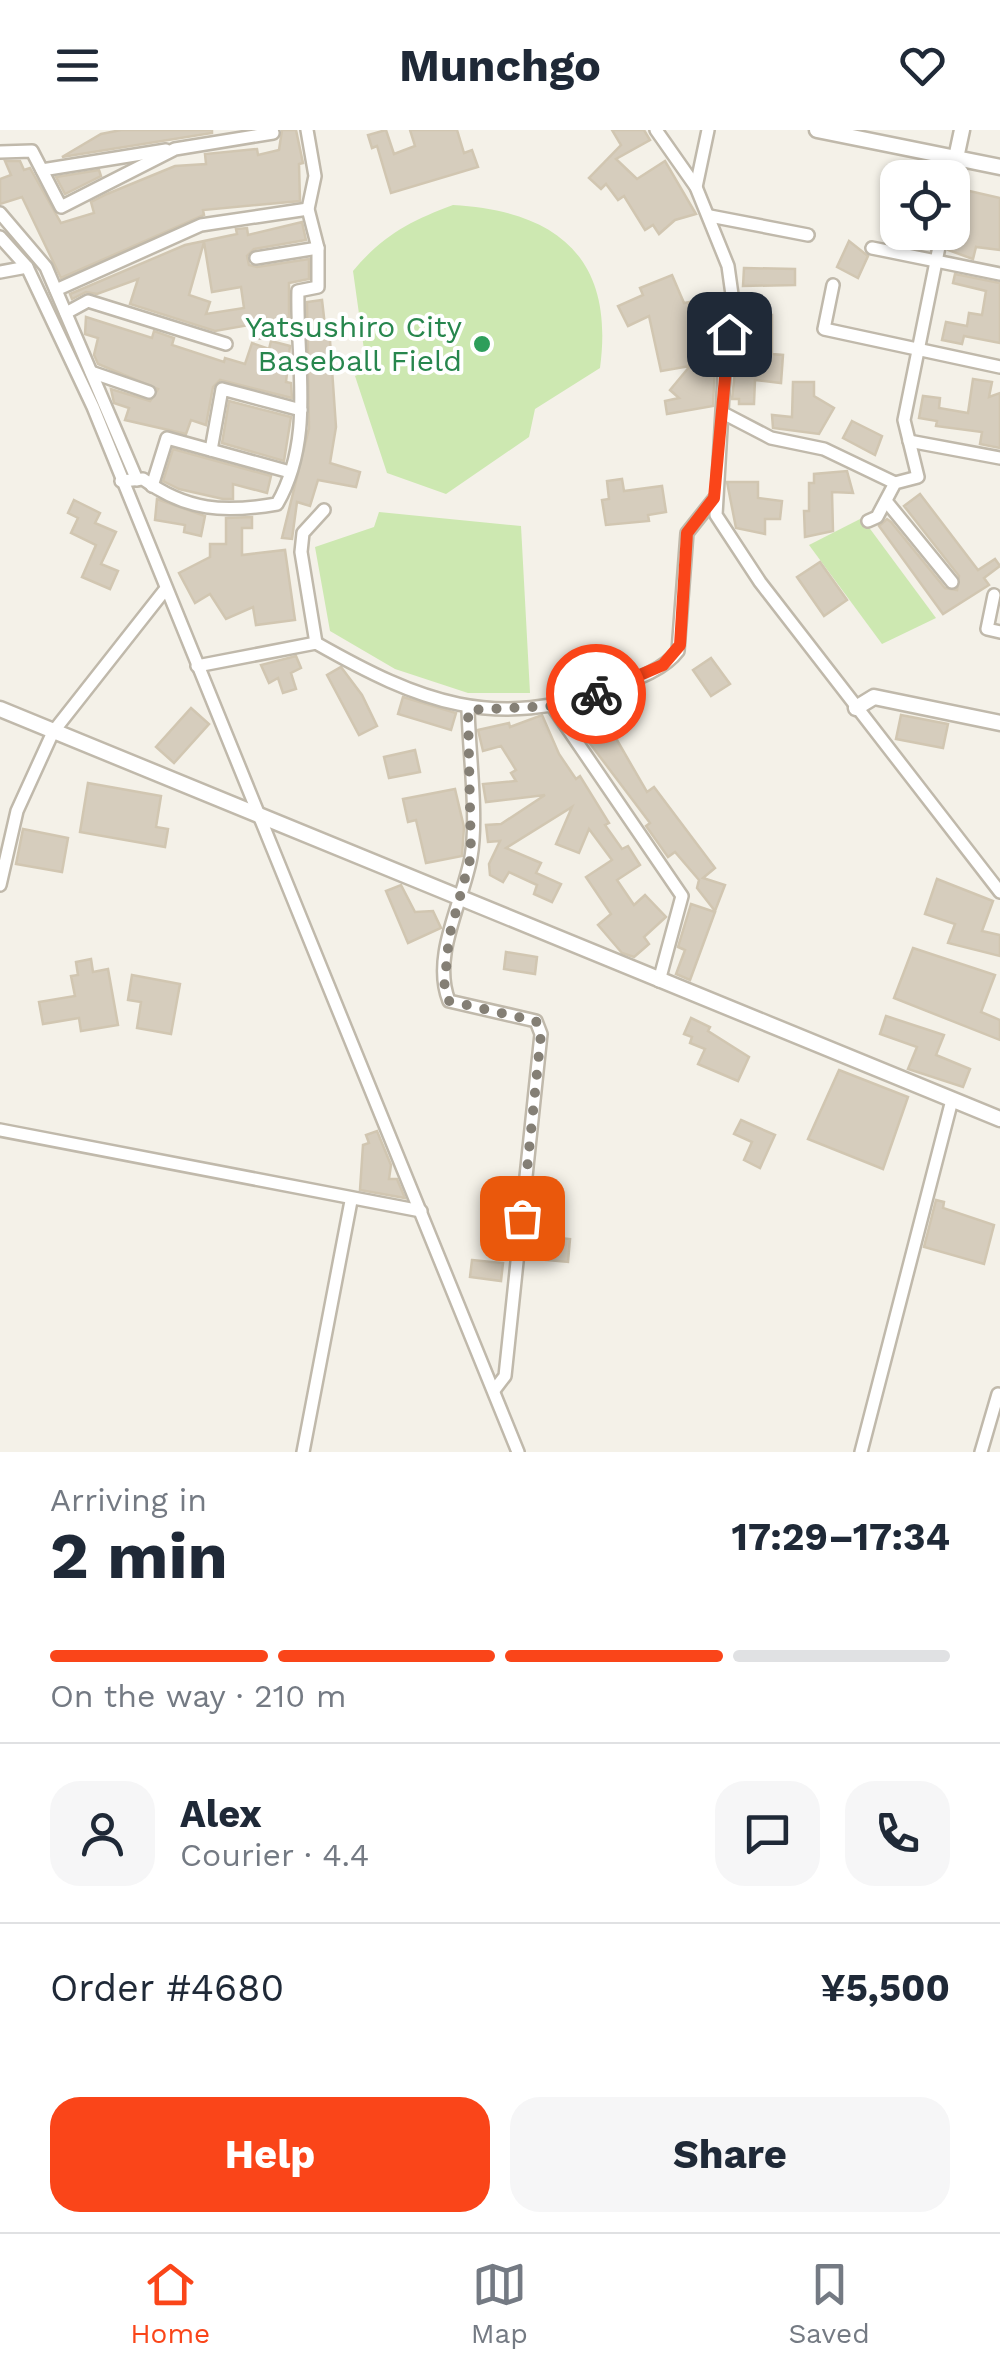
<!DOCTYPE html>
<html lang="en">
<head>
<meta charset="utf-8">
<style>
	body { margin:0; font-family:"Work Sans",sans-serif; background:#f6f6f7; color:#1f2937; height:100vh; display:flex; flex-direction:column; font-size:38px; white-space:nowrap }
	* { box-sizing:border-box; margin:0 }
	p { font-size:32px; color:#747a83 }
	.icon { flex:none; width:55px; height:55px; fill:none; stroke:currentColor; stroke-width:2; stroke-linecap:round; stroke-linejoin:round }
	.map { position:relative; height:1322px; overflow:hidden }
	.panel { display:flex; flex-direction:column; background:#fff; flex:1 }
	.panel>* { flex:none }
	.buttons { position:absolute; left:880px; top:30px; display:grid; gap:20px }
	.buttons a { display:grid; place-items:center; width:90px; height:90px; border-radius:20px; background:#fff; box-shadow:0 2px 8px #0004; font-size:50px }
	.pin { position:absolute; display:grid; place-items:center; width:85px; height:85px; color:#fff; margin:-42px; border-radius:20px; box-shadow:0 5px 15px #0006 }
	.courier { position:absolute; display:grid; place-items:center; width:100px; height:100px; margin:-50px; border:8px solid #fa4519; border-radius:50%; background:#fff; color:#222; box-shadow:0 2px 12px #0007 }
	.headline em { font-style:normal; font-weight:700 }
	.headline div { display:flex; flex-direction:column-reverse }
	.headline { display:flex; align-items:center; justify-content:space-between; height:170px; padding:0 50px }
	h1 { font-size:65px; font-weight:700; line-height:75px }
	.bar { display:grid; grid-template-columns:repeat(4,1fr); gap:15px 10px; align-content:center; height:120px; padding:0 50px }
	.bar i { height:12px; border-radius:8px; background:#e0e1e3 }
	.bar .current { background:#fa4519 }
	.bar p { grid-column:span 4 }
	.line { display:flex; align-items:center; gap:25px; padding:0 50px; border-top:2px solid #e0e1e3 }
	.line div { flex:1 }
	.round { display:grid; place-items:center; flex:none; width:105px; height:105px; border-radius:30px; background:#f6f6f7 }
	.primary-button { display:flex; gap:20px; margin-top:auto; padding:20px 50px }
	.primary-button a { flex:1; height:115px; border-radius:30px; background:#fa4519; color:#fff; font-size:40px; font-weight:700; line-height:115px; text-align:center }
	.primary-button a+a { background:#f6f6f7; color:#1f2937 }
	header { display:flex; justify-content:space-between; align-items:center; height:130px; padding:0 50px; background:#fff; font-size:45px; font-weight:700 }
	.tab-bar { display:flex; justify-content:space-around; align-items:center; height:140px; border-top:2px solid #e0e1e3; background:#fff; font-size:28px; color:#747a83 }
	.tab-bar a { display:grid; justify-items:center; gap:5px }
	.tab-bar .current { color:#fa4519 }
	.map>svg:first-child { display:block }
</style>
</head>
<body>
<header><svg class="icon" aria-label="menu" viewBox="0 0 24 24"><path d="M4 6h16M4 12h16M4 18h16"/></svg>Munchgo<svg class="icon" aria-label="heart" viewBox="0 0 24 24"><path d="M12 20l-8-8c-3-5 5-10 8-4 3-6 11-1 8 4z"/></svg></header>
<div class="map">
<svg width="1000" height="1322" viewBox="0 0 1000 1322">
	<rect width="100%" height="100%" fill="#f4f1e8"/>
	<g fill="#cde8b1">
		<path d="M453,75C556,81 615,127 600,238L535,279L529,307L446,364L387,343L355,246L367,241L353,141C382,106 410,91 453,75Z"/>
		<polygon points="379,382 521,396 530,563 468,563 395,539 330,501 315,417 374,397"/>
		<polygon points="862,388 936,488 882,514 809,415"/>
	</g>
	<g fill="#d6cdbd" stroke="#d1c6b1" stroke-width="2.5" fill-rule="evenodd">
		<polygon points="121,0 212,0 212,3 62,27 101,4"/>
		<polygon points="282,0 296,0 303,33 299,34 300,71 203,80 204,85 61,148 22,67 0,74 0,49 11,45 5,31 20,31 24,40 30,38 61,93 94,83 91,72 107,64 175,36 206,34 205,24 257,19 258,25 279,20"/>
		<polygon points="386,0 394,24 415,16 410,0 457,0 464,23 472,20 478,37 391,63 377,16 372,18 368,5"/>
		<polygon points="612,0 644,0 650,10 616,29 637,49 665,31 696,84 675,90 659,104 653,95 645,100 624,66 618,70 606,54 601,59 589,48 621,15"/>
		<polygon points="99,40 101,46 65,64 56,47"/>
		<polygon points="965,60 1000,68 1000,120 976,117 973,129 948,120 952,96 959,97"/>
		<path d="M302,92L306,110L254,119L247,126L249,135L257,137L309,129V149L289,153V188L215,201L130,174L138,149L97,164L86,162L72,169L70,164L185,115L237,104L236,99L247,98L248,105ZM204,112L212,162L241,157L244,178L206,184L210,172L189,165Z"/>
		<polygon points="849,111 868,126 858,148 837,137"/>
		<polygon points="744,138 795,139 795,155 743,156"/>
		<polygon points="955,144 1000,153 1000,213 964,206 962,214 942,210 946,192 967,196 969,183 982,185 986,161 953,153"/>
		<polygon points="672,145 684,173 720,167 724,184 723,189 693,195 701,236 715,237 713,276 667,284 665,271 679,268 670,260 690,236 661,241 649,186 628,196 618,176 643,165 640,158"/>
		<polygon points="322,170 325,196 329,196 336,297 330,333 360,342 356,357 318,350 310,376 297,372 292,409 282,408 309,298 307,172"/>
		<polygon points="760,184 772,185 772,224 783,225 781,253 755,250 754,274 739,274 739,269 732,269 739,205 747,205 748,193"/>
		<polygon points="86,187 152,208 154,201 174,208 172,215 224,232 225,228 245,234 252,213 269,219 271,211 290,216 286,252 291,253 292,268 220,250 213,257 206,295 191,290 186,304 125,290 129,278 114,273 111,259 150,271 158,259 98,234 94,225 98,208 85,204"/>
		<polygon points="973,249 992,252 989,267 1000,263 1000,318 980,314 982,302 936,296 937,291 919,288 923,266 940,268 939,278 968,283"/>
		<polygon points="793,252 814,252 814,266 834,278 819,304 773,298 772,285 792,287"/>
		<polygon points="229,271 291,287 284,331 222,313"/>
		<polygon points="852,291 882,306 875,325 843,308"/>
		<polygon points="173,319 271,346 267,363 233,354 233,369 223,369 179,359 163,351"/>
		<polygon points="847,341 853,363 832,362 833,401 805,407 804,381 809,381 809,353 814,353 814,344"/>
		<polygon points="622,349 624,361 662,356 666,382 648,385 649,391 606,395 602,370 609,369 607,351"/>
		<polygon points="727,352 758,352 758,368 782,371 780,389 765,389 765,404 736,398"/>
		<polygon points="920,364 978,440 995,429 1000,436 984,448 989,455 943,484 879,396 887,389 891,392 945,458 957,460 959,446 904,376"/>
		<polygon points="157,369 205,386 201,406 184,402 185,395 155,390"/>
		<polygon points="74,370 100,383 95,393 116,402 101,434 118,441 110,459 82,447 96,415 71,403 78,388 68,383"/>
		<polygon points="252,387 252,398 242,398 242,425 285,420 295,490 256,495 253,477 226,489 210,464 195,473 179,443 210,427 210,414 226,414 226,388"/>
		<polygon points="820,432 847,470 824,486 797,447"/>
		<polygon points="296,526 301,538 291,543 296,559 283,563 278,548 269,553 261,535"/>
		<polygon points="711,528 730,554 711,566 693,540"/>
		<polygon points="341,537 362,565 377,596 359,605 327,545"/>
		<polygon points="403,567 456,583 451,600 398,584"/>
		<polygon points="191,578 209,594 174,633 156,617"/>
		<polygon points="542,585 559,624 576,649 580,646 609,693 605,695 622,719 628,716 640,735 617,750 634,775 645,765 666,787 644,807 649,814 634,827 622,823 598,795 611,784 586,747 612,730 589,699 579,723 556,714 572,677 506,718 541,733 536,743 561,754 552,772 534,764 537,755 509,742 503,752 490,745 489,734 500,711 488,712 486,695 501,694 545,665 486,672 483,654 516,651 511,643 516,640 501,616 483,621 478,600 509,593 510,597"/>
		<polygon points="901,585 948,594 943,618 896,609"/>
		<polygon points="606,591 647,662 654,657 715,738 703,748 725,755 715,781 697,758 699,750 675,722 668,727 646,696 650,693 585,607"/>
		<polygon points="415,620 420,642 389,648 384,627"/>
		<polygon points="88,653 161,666 156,697 168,699 165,717 80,702"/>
		<polygon points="455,659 464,697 462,726 426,733 416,690 408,692 403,669"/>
		<polygon points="23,699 68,708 62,742 16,734"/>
		<polygon points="937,749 993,771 982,801 1000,805 1000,826 948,813 955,794 925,784"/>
		<polygon points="401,755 415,782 433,781 441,798 408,813 386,761"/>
		<polygon points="691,774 715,782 690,850 676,844 685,820 678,817"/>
		<polygon points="913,818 995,845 981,882 1000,890 1000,910 894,868"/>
		<polygon points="506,822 537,827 535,844 504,839"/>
		<polygon points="91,829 93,842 108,839 118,895 81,901 79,888 43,894 39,872 75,866 71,846 78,845 76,832"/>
		<polygon points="132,845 180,854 171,904 137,898 141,872 128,870"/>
		<polygon points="886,886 944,905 936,925 970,939 963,957 908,939 917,917 880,904"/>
		<polygon points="691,888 710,897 708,901 749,927 738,951 698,934 705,919 690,913 692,907 684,904"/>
		<polygon points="839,940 908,967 883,1039 808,1009"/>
		<polygon points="741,990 775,1005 760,1038 744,1030 752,1012 734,1004"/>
		<polygon points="377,1001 391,1035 389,1049 397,1049 405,1068 360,1060 363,1015 369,1013 366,1005"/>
		<polygon points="936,1070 944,1072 943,1078 994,1095 984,1134 924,1117"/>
		<polygon points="538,1083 553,1085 550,1107 570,1109 568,1132 537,1129"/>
		<polygon points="472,1130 503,1133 501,1151 470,1147"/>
	</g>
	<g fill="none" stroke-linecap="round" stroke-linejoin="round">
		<defs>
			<g id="minor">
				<polyline points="656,0 696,57 728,136 734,179 725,229 716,385 760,452 1000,762"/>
				<polyline points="0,22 32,21 61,77 175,19 273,3 272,0"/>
				<polyline points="42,40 166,20"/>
				<polyline points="952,48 956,28"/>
				<polyline points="696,57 708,0"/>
				<polyline points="0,83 46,137 137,350"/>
				<polyline points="710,86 808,105"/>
				<polyline points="0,107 27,137 93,277 518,1322"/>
				<polyline points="872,118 1000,144"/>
				<polyline points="256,128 318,118"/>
				<polyline points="0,142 27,137"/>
				<polyline points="833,155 824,199 1000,237"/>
				<polyline points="56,160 201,95 308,79"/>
				<polyline points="66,183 88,171 226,214"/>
				<polyline points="261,202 298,196"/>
				<polyline points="91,242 149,262"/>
				<polyline points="723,283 771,308 824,319 895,353"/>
				<polyline points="909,311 1000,328"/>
				<polyline points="211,320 222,259 301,280"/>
				<path d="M121,351L143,349C187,381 224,383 277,374C315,308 296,233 298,161L318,157V118L308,79L315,46L307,0"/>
				<polyline points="152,356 167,308 290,342"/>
				<polyline points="886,371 952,452"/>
				<polyline points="868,391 877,387 895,353 918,347 904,290 942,102"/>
				<polyline points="994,465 987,499 1000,502"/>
				<polyline points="316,513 301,422 303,403 324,380"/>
				<path d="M197,536L316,513C420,572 494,602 612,558C634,550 664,540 678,521L687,403L714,369"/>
				<polyline points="553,577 682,766 659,851"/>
				<path d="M468,579C469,622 478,688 471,727C463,772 431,826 449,871L536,891L541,904L505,1246L495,1259"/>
				<polyline points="0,755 17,681 53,602 164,461"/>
				<polyline points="0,1000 421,1081"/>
				<polyline points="303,1322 351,1071"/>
				<polyline points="861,1322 952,970"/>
				<polyline points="981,1322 998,1264"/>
			</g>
			<g id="tertiary">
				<polyline points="817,0 956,28"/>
				<polyline points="962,0 956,28 1000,37"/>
				<polyline points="856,578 874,567 1000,593"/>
				<polyline points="0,579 1000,989"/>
			</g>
		</defs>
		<use href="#minor" stroke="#c0b9ab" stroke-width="16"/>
		<use href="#tertiary" stroke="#c0b9ab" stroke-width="19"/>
		<use href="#minor" stroke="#fff" stroke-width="11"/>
		<use href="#tertiary" stroke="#fff" stroke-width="14"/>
	</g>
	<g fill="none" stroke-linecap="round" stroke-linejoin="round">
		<polyline stroke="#847f75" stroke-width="10" stroke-dasharray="0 18" points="522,1088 541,904 536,891 449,871 444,860 449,807 471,726 468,580 553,576 596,564"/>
		<polyline stroke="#fa4519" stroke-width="12" points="596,564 663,535 680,515 687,403 714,368 729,204"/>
	</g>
	<circle fill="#2e9e5b" stroke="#fff" stroke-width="4" cx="482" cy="214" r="10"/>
	<g text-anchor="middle" stroke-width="8" stroke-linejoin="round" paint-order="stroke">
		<g font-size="30" fill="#27864d" stroke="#fff" text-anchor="end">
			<text x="462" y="207">Yatsushiro City<tspan x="462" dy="34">Baseball Field</tspan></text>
		</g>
	</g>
</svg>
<div class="buttons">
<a><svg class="icon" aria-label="locate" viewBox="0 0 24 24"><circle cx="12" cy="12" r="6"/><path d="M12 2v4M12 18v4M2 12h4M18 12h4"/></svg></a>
</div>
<div class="pin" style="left:522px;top:1088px;background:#ea580c"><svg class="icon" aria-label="bag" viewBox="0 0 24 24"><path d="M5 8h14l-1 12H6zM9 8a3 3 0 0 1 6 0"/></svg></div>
<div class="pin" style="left:729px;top:204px;background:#1f2937"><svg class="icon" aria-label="home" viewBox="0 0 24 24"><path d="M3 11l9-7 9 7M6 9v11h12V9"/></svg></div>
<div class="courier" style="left:596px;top:564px"><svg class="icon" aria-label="bike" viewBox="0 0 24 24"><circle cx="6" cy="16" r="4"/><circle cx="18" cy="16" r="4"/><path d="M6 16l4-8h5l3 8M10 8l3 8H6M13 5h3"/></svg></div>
</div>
<section class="panel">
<div class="headline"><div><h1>2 min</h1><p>Arriving in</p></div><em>17:29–17:34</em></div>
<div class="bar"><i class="current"></i><i class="current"></i><i class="current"></i><i></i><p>On the way · 210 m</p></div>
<div class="line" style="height:180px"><a class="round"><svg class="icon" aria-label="person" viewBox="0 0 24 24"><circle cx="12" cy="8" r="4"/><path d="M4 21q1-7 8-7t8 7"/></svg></a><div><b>Alex</b><p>Courier · 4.4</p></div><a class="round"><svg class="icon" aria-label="chat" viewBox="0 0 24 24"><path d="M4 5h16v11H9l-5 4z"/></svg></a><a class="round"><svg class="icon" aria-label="phone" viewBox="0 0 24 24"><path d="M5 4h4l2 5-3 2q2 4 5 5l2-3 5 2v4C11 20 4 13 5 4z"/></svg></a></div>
<div class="line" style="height:130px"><div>Order #4680</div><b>¥5,500</b></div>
<div class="primary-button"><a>Help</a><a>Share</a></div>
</section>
<nav class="tab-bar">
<a class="current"><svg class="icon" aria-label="home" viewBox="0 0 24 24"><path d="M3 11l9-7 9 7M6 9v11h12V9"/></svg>Home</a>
<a><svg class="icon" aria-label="map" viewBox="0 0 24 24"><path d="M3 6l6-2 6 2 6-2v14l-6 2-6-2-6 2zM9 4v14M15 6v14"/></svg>Map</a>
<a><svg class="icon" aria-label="saved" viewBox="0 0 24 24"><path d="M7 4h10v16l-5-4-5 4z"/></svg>Saved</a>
</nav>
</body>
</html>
